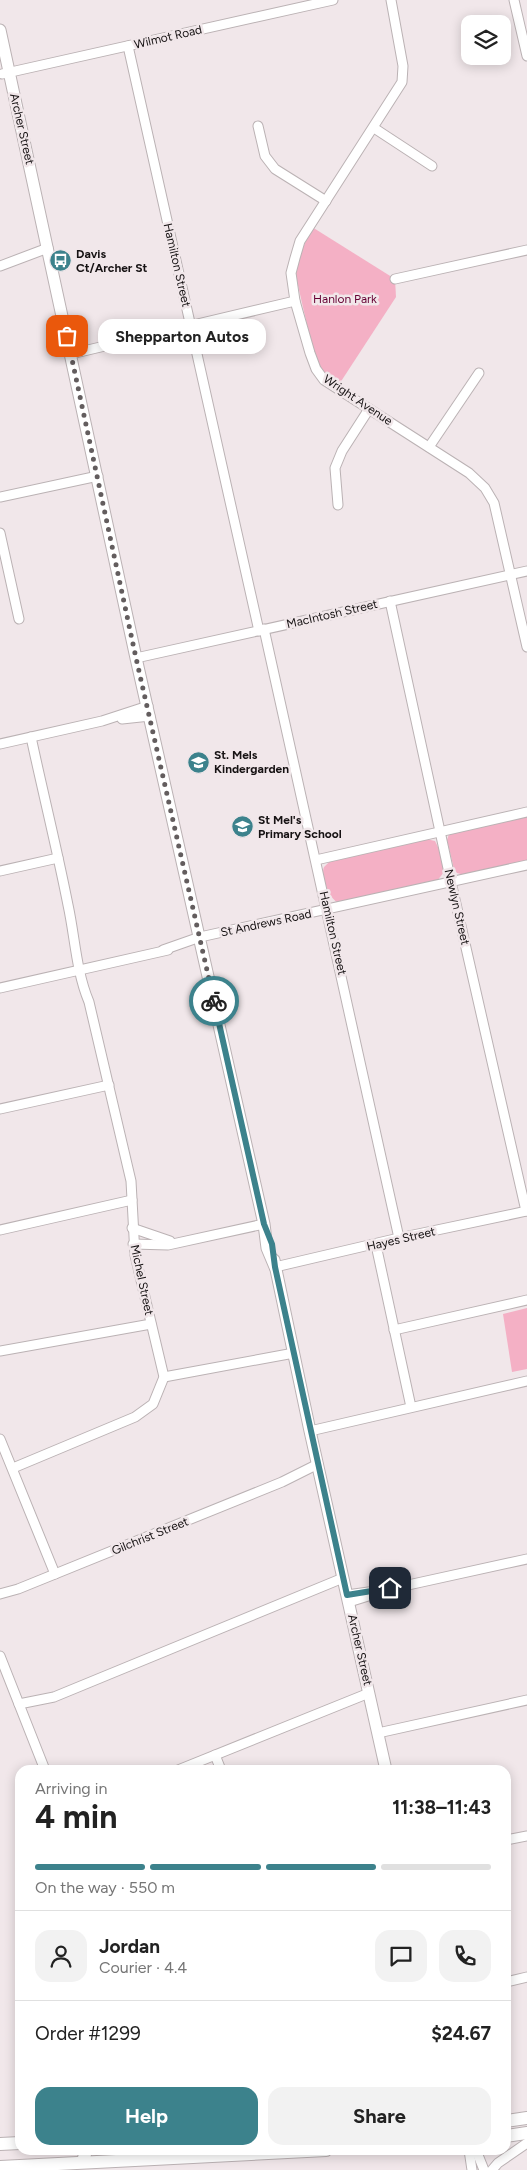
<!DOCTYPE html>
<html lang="en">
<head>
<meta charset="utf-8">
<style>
	body { margin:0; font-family:Figtree,sans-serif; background:#f2f2f2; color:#222; height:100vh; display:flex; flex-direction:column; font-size:19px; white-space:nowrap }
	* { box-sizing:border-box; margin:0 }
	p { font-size:16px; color:#767676 }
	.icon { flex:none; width:28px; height:28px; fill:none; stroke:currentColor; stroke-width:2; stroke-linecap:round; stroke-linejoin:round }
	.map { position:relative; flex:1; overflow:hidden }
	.details { position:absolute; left:15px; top:1765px; width:496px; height:390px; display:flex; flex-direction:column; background:#fff; border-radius:15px; box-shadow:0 2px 12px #0003 }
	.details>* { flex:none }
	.controls { position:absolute; left:461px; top:15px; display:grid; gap:10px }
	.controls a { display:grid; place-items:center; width:50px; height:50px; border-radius:10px; background:#fff; box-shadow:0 2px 12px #0003; font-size:25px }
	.pin { position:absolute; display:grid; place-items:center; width:42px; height:42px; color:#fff; margin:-21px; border-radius:10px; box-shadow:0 2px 8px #0006 }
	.courier { position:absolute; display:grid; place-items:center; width:50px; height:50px; margin:-25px; border:4px solid #3c828c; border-radius:50%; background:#fff; color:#222; box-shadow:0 1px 6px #0007 }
	.bubble { position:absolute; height:35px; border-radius:15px; background:#fff; box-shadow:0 2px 12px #0003; font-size:16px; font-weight:700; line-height:35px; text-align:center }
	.headline em { font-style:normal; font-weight:700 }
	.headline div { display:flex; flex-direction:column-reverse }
	.headline { display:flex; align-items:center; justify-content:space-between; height:85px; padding:0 20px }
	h1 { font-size:32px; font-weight:700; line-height:38px }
	.bar { display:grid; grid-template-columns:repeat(4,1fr); gap:8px 5px; align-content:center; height:60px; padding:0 20px }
	.bar i { height:6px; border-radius:4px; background:#e0e0e0 }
	.bar .selected { background:#3c828c }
	.bar p { grid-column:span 4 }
	.line { display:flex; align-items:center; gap:12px; padding:0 20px; border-top:1px solid #e0e0e0 }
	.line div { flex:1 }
	.round { display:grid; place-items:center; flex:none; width:52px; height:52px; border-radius:15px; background:#f2f2f2 }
	.cta { display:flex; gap:10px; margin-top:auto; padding:10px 20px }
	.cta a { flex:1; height:58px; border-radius:15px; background:#3c828c; color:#fff; font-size:20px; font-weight:700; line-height:58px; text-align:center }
	.cta a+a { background:#f2f2f2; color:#222 }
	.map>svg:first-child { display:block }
</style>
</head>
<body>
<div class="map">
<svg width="527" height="2170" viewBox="0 0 527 2170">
	<rect width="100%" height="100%" fill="#f1e7ea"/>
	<g fill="#f4b0c5">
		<polygon points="312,227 395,279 396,297 338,386 316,364 294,268"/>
		<polygon points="527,815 527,861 464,875 457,873 454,869 447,840 449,834"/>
		<path d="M426,839L435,841L439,849L444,872L437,881L339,903C330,901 320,875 324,867C325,866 330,861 330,861Z"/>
		<polygon points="527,1308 527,1369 512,1372 503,1314"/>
	</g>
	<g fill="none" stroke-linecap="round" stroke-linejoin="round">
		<defs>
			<g id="minor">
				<polyline points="391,0 403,66 402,82 300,241 295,258 291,273 295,301 310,353 316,369 324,380 469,473 485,488 494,503 527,647"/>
				<polyline points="514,0 527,56"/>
				<polyline points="128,46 259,631"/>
				<polyline points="2,74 333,0"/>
				<polyline points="258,126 265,156 275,169 326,201"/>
				<polyline points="374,128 432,166"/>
				<polyline points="0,266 48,248"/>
				<polyline points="395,279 527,250"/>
				<polyline points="71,354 295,301"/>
				<polyline points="429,447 479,373"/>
				<polyline points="0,497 98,476"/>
				<polyline points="338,505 335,468 342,451 369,409"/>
				<polyline points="0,533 19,619"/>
				<polyline points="390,601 451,882 526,1211"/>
				<polyline points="264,629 399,1238"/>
				<polyline points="136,658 527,571"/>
				<polyline points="122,719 150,716"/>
				<polyline points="0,744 102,721 148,706"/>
				<polyline points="316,860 527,812"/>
				<polyline points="0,871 58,858"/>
				<polyline points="163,950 200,937 527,865"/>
				<polyline points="0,988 168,950"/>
				<polyline points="0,1109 109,1085"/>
				<polyline points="132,1228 170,1241"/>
				<polyline points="0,1230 132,1200"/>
				<polyline points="133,1244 168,1245 264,1224"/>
				<polyline points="376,1245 411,1407"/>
				<polyline points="275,1267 399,1238 527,1211"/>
				<polyline points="394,1330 527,1300"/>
				<polyline points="0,1351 151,1324"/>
				<polyline points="164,1377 294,1353"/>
				<polyline points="310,1431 527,1381"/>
				<polyline points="0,1439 55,1574"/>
				<path d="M13,1468L135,1417L153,1404L164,1377L135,1255L131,1181L89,1002C76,971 75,937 68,905C57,849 43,793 31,737"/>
				<polyline points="0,1594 18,1589 282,1482 318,1464"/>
				<polyline points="347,1595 390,1589 527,1559"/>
				<polyline points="349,1602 381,1592"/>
				<polyline points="0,1656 45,1770"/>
				<polyline points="19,1704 54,1697 343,1578"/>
				<polyline points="378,1733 527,1700"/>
				<polyline points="215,1755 221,1770"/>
				<polyline points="178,1770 369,1693"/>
				<polyline points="506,1840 527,1836"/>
				<polyline points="506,1982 527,1977"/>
				<polyline points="469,2150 472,2170"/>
				<polyline points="476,2150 484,2170"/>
				<polyline points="492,2170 498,2163 527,2143"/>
			</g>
			<g id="major">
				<polyline points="0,30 136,658 264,1224 267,1248 275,1267"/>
				<polyline points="274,1260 310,1431 386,1770"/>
			</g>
			<g id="highway">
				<polyline points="506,2121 527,2118"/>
				<polyline points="506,2136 527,2133"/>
				<polyline points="0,2144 20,2143"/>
				<polyline points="83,2162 86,2150"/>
				<polyline points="0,2167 326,2150"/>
			</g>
		</defs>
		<use href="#minor" stroke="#bbb2b4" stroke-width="11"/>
		<use href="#major" stroke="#bbb2b4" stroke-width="13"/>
		<use href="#highway" stroke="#bbb2b4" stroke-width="14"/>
		<use href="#minor" stroke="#fff" stroke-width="9"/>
		<use href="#major" stroke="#fff" stroke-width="11"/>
		<use href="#highway" stroke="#fff" stroke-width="12"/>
	</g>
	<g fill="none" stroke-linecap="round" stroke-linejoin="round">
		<polyline stroke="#635d5e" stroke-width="5" stroke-dasharray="0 9" points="67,336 136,658 214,1001"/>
		<polyline stroke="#3c828c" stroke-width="6" points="214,1001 264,1224 272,1244 275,1267 347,1595 390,1588"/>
	</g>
	<defs>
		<symbol id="bus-disc" viewBox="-11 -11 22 22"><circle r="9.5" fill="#3c828c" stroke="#f1e7ea"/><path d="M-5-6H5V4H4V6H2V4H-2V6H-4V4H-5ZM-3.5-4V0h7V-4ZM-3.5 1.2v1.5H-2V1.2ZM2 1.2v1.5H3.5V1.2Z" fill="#fff"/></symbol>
		<symbol id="school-disc" viewBox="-11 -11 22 22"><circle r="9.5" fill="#3c828c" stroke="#f1e7ea"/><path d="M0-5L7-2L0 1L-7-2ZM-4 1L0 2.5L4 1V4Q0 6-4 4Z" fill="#fff"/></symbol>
	</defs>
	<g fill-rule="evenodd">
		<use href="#bus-disc" x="48" y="248" width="25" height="25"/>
		<use href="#school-disc" x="186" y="750" width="25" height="25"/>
		<use href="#school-disc" x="230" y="814" width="25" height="25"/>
	</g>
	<g text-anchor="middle" stroke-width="5" stroke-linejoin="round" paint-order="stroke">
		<g font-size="12" fill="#161213" stroke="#f1e7ea">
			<text transform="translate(168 37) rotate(-13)" y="4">Wilmot Road</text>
			<text transform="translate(22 129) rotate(77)" y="4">Archer Street</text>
			<text transform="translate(177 265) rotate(77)" y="4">Hamilton Street</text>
			<text transform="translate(358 400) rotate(34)" y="4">Wright Avenue</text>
			<text transform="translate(332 614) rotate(-13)" y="4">MacIntosh Street</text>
			<text transform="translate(457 907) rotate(77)" y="4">Newlyn Street</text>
			<text transform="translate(266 923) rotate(-12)" y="4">St Andrews Road</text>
			<text transform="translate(333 933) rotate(77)" y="4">Hamilton Street</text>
			<text transform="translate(401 1239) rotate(-13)" y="4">Hayes Street</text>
			<text transform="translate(142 1280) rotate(78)" y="4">Michel Street</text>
			<text transform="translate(150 1536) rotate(-22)" y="4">Gilchrist Street</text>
			<text transform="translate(360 1650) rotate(77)" y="4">Archer Street</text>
		</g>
		<g font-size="12" font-weight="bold" fill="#161213" stroke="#f1e7ea" text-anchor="start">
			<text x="76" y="258">Davis<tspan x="76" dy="14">Ct/Archer St</tspan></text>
			<text x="214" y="759">St. Mels<tspan x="214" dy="14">Kindergarden</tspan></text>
			<text x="258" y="824">St Mel's<tspan x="258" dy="14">Primary School</tspan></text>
		</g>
		<g font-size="12" fill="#650033" stroke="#f1e7ea">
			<text x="345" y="303">Hanlon Park</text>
		</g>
	</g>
</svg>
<div class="controls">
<a><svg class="icon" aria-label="layers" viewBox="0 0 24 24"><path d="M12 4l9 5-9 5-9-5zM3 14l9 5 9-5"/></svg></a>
</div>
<div class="pin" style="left:67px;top:336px;background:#ea580c"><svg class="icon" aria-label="bag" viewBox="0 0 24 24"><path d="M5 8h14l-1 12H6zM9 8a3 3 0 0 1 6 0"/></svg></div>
<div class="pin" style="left:390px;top:1588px;background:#1f2937"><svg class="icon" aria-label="home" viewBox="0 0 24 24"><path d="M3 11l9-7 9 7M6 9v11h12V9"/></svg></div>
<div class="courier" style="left:214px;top:1001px"><svg class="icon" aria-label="bike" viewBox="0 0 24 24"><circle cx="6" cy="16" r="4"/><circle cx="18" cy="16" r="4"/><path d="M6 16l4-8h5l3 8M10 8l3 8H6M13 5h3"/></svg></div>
<div class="bubble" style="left:98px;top:319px;width:168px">Shepparton Autos</div>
<section class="details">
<div class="headline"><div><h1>4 min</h1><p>Arriving in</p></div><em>11:38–11:43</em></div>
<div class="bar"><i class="selected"></i><i class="selected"></i><i class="selected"></i><i></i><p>On the way · 550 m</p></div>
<div class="line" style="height:90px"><a class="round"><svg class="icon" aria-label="person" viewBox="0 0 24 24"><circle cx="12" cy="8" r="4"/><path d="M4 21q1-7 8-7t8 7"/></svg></a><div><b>Jordan</b><p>Courier · 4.4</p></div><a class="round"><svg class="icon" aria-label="chat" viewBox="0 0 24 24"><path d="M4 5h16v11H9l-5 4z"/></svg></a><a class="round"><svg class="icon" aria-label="phone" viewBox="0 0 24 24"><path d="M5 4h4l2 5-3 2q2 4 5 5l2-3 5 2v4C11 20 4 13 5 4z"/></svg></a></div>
<div class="line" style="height:65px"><div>Order #1299</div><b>$24.67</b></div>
<div class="cta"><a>Help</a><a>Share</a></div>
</section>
</div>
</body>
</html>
